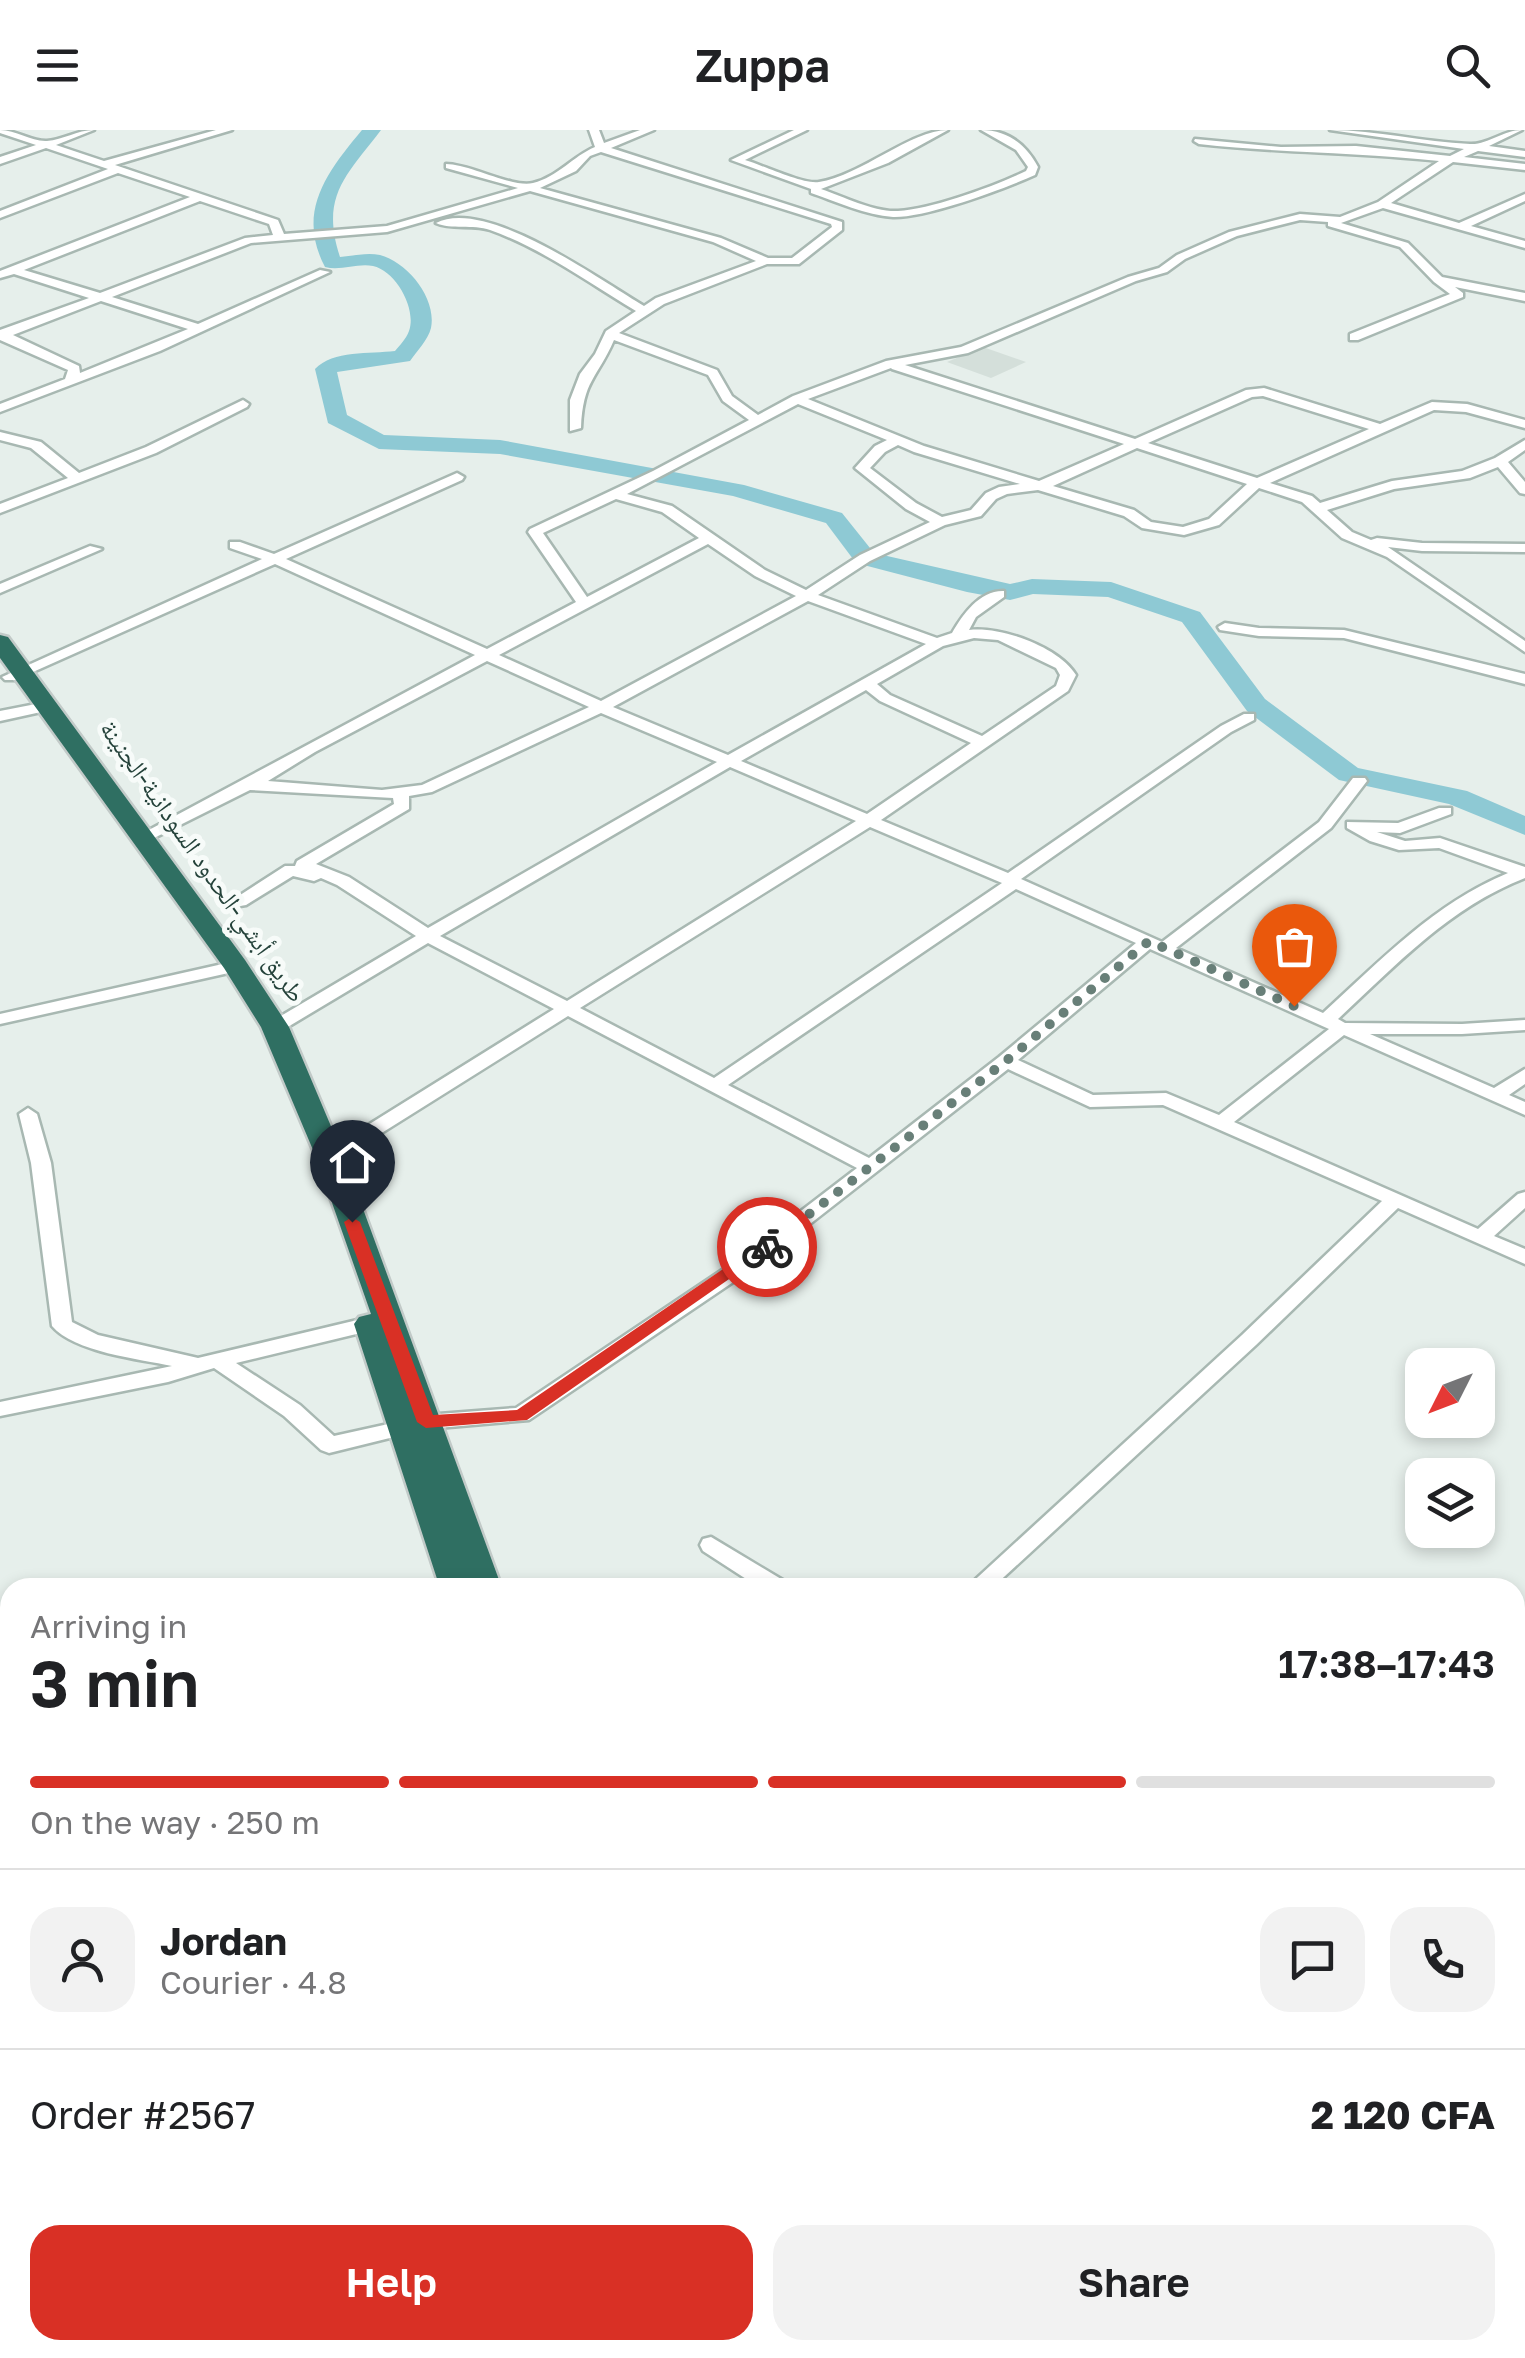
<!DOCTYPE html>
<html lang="en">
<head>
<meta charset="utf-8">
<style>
	body { margin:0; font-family:"Golos Text","Noto Naskh Arabic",sans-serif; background:#f2f2f2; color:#202124; height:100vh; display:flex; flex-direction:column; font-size:38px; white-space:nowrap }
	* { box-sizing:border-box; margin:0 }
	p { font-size:32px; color:#757577 }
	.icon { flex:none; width:55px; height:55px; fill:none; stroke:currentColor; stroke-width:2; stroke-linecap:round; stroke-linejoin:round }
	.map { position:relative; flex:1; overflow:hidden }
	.sheet { position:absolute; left:0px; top:1448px; width:1525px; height:782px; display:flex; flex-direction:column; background:#fff; border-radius:30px 30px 0 0; box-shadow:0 5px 15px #0003 }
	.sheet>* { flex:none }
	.needle { width:65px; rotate:228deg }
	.fabs { position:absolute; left:1405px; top:1218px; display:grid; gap:20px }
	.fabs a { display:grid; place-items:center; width:90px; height:90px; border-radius:20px; background:#fff; box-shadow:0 5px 15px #0003; font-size:50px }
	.pin { position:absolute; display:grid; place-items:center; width:85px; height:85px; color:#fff; margin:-102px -42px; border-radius:50% 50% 50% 0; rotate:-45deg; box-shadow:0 0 10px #0007 }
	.pin .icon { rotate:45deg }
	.courier { position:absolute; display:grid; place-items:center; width:100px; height:100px; margin:-50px; border:8px solid #d93025; border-radius:50%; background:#fff; color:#222; box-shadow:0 2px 12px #0007 }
	.head em { font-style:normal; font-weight:600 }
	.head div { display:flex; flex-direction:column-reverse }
	.head { display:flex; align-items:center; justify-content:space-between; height:170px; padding:0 30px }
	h1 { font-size:65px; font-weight:600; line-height:75px }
	.bar { display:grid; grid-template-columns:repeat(4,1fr); gap:15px 10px; align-content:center; height:120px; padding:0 30px }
	.bar i { height:12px; border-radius:8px; background:#e0e0e0 }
	.bar .current { background:#d93025 }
	.bar p { grid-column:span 4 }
	.line { display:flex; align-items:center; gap:25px; padding:0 30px; border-top:2px solid #e0e0e0 }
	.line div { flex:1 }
	.round { display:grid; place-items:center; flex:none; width:105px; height:105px; border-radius:30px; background:#f2f2f2 }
	.button { display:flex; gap:20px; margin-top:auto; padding:20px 30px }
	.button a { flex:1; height:115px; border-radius:30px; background:#d93025; color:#fff; font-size:40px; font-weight:600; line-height:115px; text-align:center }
	.button a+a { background:#f2f2f2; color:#202124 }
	header { display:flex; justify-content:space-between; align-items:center; height:130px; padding:0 30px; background:#fff; font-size:45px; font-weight:600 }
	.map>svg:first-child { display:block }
</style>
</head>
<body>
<header><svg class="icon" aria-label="menu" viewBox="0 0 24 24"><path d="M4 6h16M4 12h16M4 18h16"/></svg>Zuppa<svg class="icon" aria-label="search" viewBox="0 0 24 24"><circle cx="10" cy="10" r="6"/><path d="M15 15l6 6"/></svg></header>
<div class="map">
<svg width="1525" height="2228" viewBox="0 0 1525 2228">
	<rect width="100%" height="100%" fill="#e6efeb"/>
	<polygon fill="#d4dfda" points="983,217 1026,232 991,248 947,232"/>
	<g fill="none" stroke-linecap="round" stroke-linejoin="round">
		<path fill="#8ec9d4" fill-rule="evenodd" d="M362,0H381C346,46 320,66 340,127C353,126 367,122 380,125C407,132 437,168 431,198C428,210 417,221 410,231L337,242L347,285L384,305L500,310L744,355L842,383L874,423L1010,454L1032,449L1111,452L1200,482L1265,569L1358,638L1467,661L1525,686V705L1449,674L1339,650L1247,581L1182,492L1108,467L1033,464L1010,470L967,462L856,433L826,393L733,366L500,324L379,319L328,293L315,239C333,220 370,224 395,221C400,215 406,209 409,201C417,179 396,141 373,136C357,133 341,141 325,137C296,82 327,42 362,0Z"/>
		<defs>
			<g id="minor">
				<path d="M0,0C16,0 32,12 47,11C63,10 77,0 94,0L56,15L104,31L216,0H232L115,35L278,90L284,104L387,96L518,58L446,38V34C470,34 512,58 533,53C558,47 573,26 595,17L589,0H599L604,13L640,0H654L611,18L842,92V100L799,134H767L664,174L619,203L717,240L732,266L758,285L793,266L886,231L961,217L1128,147L1159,138L1177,125L1229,102L1300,84L1340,87L1378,72L1439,31C1359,22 1279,23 1199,14L1194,11L1195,9L1281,17L1356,16L1450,26L1464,19L1330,0C1377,0 1423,12 1470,14C1488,15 1503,0 1522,0L1489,16L1525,21V27L1478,21L1464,27L1525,34V40L1453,32L1391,73L1459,93L1525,64V71L1471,96L1525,111V118L1383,78L1341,93L1408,113L1442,147L1525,163V171L1455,157L1463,163V167L1358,210H1350V204L1450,164L1434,152L1400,117L1328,96V92L1300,90L1237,106L1185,129L1167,142L1136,151L968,223L905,235L1135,309L1246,260L1264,258L1380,294L1432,272L1467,274L1525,290V298L1466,282L1434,280L1270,353L1312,366L1320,373L1392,351L1462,341L1495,328L1525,310V320L1508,332L1525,352V364L1520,363L1498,337L1470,348L1394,359L1327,380L1352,402L1371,410L1377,408L1422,413L1525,414V422L1422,421L1388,417L1525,511V522L1387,427L1342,408L1302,372L1259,358L1219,395L1184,405L1142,398L1124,386L1038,360L1007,364L996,369L981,386L945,395L870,431L818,465L937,508L952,503C963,484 980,460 1004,461V467L976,487L969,500C1001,496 1059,517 1076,545L1068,561L881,690L1008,743L1221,596L1244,584H1254V590L1231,602L1021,749L1162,812L1319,692L1353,648H1365L1367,651L1331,698L1176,818L1323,883C1381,830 1435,773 1508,743L1439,718L1399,720L1370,711L1347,698V692L1398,693L1439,678H1451V684L1400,703L1377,702L1405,711L1440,708L1525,737V748C1450,777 1395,836 1338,889L1345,893L1462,894L1525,890V900L1462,904H1370L1494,958L1525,939V954L1509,965L1525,972V985L1344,905L1234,992L1478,1099L1518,1064L1525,1062V1078L1494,1106L1525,1119V1134L1398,1078L1256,1215L992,1458H966L1242,1205L1382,1071L1163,975L1090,977L1008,939L751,1140L529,1290L426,1299L418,1297L415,1292L418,1287L426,1285L516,1278L737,1130L857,1038L568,886L337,1031H323L320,1027L323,1023L554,879L428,813L281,901H269L266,897L269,893L416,806L337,755L321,748L314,751L293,746L246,775L240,776L231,771L285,736H295L297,731L394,674L393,668L250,660L148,711H136L134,708L475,525L275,434L15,550H5L2,547L262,429L230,418V412H240L274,424L457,343L464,347L462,350L286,429L487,519L576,472L528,402L530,399L653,341L749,290L723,271L708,245L614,210C597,249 583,250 581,298L570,301V270L580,244L595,224L606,201L636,181C589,153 543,119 490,100C473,94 451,100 436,93C486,67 600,150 644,176L656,168L756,131L713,112L530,61L387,102L251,113L112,167L198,194L320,140L330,142L160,221L0,282V274L65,249L68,240L0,210V200L89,168L14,144L0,148V141L190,67L118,43L0,88V81L108,39L46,18L0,34V27L36,15L0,3ZM601,22L831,94L832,97L792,128H768L721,108L540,58L576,41L590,26ZM200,71L269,94L273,105L245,108L100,163L24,140ZM101,171L188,199L80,243L79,236L13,205ZM891,238L892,239L1124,314L1039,351L924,316L808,269ZM1263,266L1369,299L1257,348L1148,313L1252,267ZM798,274L887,310L875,316L855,338L906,379L930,392L860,425L806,460L765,440L672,376L627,364ZM898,315L914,322L1020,354L999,357L986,363L971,380L942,387L916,373L870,338L885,322ZM1137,318L1247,354L1209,389L1183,397L1151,392L1134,380L1053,356ZM616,369L662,382L699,408L587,467L543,403ZM708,414L755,446L796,466L601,571L499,525ZM808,471L926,514L728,625L613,577ZM974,508L998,510L1056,538L1060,545L1056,556L982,606L890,565L877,554L943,516ZM487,531L589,577L422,655L382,660L268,651L315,622ZM866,560L880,571L971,613L867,684L741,631ZM601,583L717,632L428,798L349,747L316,734L409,679V666L432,662ZM730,637L856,691L567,871L440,806ZM870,697L1002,753L714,948L580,878ZM1016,759L1136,813L999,927L869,1028L728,955ZM1150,819L1329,899L1219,985L1166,963L1093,965L1018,930Z"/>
				<path d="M794,0H807L745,30C762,35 804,55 819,52C860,46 911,0 948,0L888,33L821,59C845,67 873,82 898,81C932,79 995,56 1026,41L1028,37L1016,20L981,0C1007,0 1026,14 1038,37L1035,45C1004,59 926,88 893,87C866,85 837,72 811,63V59L731,30Z"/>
				<polygon points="243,270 249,274 247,277 156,323 0,383 0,374 68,348 31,318 0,310 0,302 41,312 79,343 146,317"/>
				<polygon points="90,416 102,419 0,463 0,454"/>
				<polygon points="1225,493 1259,498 1344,500 1525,544 1525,554 1344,508 1259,506 1220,500 1218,497"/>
				<polygon points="36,574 41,576 41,582 0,591 0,581"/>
				<polygon points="236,831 242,832 245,836 242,840 0,894 0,884"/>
				<path d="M28,978L37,984L51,1033L72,1192L98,1205L198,1228L370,1187L377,1189L380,1194L377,1199L236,1233L300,1275L334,1306L402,1291L410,1293L413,1298L410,1303L329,1323L321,1320L284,1286L214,1238L168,1252L0,1286V1272L172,1236C139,1229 74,1222 52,1196L31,1033L19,984Z"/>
				<polygon points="711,1407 786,1452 789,1458 760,1458 703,1421 700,1415 703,1409"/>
				<polygon points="1525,1592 1525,1618 1515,1623 1515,1596"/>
				<polygon points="1515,1905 1525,1909 1525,1935 1515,1931"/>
				<polygon points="1525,2048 1525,2083 1515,2087 1515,2052"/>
				<polygon points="124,2220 177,2220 173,2228 120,2228"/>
				<rect x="412" y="2220" width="30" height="8"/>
				<polygon points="923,2220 955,2220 951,2228 919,2228"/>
				<polygon points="1088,2220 1120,2220 1124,2228 1092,2228"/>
				<polygon points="1410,2220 1447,2220 1451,2228 1414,2228"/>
			</g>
			<g id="highway">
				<polygon points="0,505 8,507 245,830 289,897 344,1027 502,1458 440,1458 354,1194 359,1187 371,1184 316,1027 261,897 224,838 0,528"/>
				<polygon points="717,2220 798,2220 801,2228 720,2228"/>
			</g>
		</defs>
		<use href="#minor" stroke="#a8b8b2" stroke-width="5"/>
		<use href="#highway" stroke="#c2cac8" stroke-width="5"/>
		<use href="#minor" fill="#fff" fill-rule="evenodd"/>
		<use href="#highway" fill="#2f6f62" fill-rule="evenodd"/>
	</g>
	<polygon fill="#d93025" points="352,1087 360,1092 433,1285 517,1280 761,1113 775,1117 527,1290 426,1298 417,1292 344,1092"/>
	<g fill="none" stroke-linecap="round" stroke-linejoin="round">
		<polyline stroke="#687f78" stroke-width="10" stroke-dasharray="0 18" points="767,1117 1006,931 1149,811 1294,876"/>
	</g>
	<g text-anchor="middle" stroke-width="10" stroke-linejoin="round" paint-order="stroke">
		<g font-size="25" fill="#24423a" stroke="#f7fbf9">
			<text transform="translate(203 731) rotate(55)" y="9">طريق أبشي-الحدود السودانية-الجنينة</text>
		</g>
	</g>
</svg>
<div class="fabs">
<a><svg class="needle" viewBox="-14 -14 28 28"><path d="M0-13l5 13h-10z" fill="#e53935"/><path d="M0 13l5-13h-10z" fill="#757577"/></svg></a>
<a><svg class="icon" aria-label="layers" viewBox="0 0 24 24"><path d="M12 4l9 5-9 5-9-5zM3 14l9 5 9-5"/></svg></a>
</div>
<div class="pin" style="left:1294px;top:876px;background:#ea580c"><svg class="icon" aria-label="bag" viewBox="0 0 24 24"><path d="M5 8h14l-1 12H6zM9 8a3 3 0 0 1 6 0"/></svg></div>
<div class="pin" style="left:352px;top:1092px;background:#1f2937"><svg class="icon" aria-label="home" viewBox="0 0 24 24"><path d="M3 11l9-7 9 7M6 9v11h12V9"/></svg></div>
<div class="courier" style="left:767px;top:1117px"><svg class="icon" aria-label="bike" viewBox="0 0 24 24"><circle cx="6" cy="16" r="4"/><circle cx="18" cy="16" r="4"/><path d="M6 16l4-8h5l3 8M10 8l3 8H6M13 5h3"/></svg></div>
<section class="sheet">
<div class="head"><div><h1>3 min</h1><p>Arriving in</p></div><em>17:38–17:43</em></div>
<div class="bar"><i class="current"></i><i class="current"></i><i class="current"></i><i></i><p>On the way · 250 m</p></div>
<div class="line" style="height:180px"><a class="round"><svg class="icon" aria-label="person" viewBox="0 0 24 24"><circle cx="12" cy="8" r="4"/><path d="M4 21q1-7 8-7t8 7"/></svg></a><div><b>Jordan</b><p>Courier · 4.8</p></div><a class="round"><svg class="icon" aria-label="chat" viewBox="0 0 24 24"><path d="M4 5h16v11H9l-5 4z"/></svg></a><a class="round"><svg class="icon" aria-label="phone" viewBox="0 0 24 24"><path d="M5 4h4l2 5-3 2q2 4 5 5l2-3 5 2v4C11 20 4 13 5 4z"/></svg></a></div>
<div class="line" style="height:130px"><div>Order #2567</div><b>2 120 CFA</b></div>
<div class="button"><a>Help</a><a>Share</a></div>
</section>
</div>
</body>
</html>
